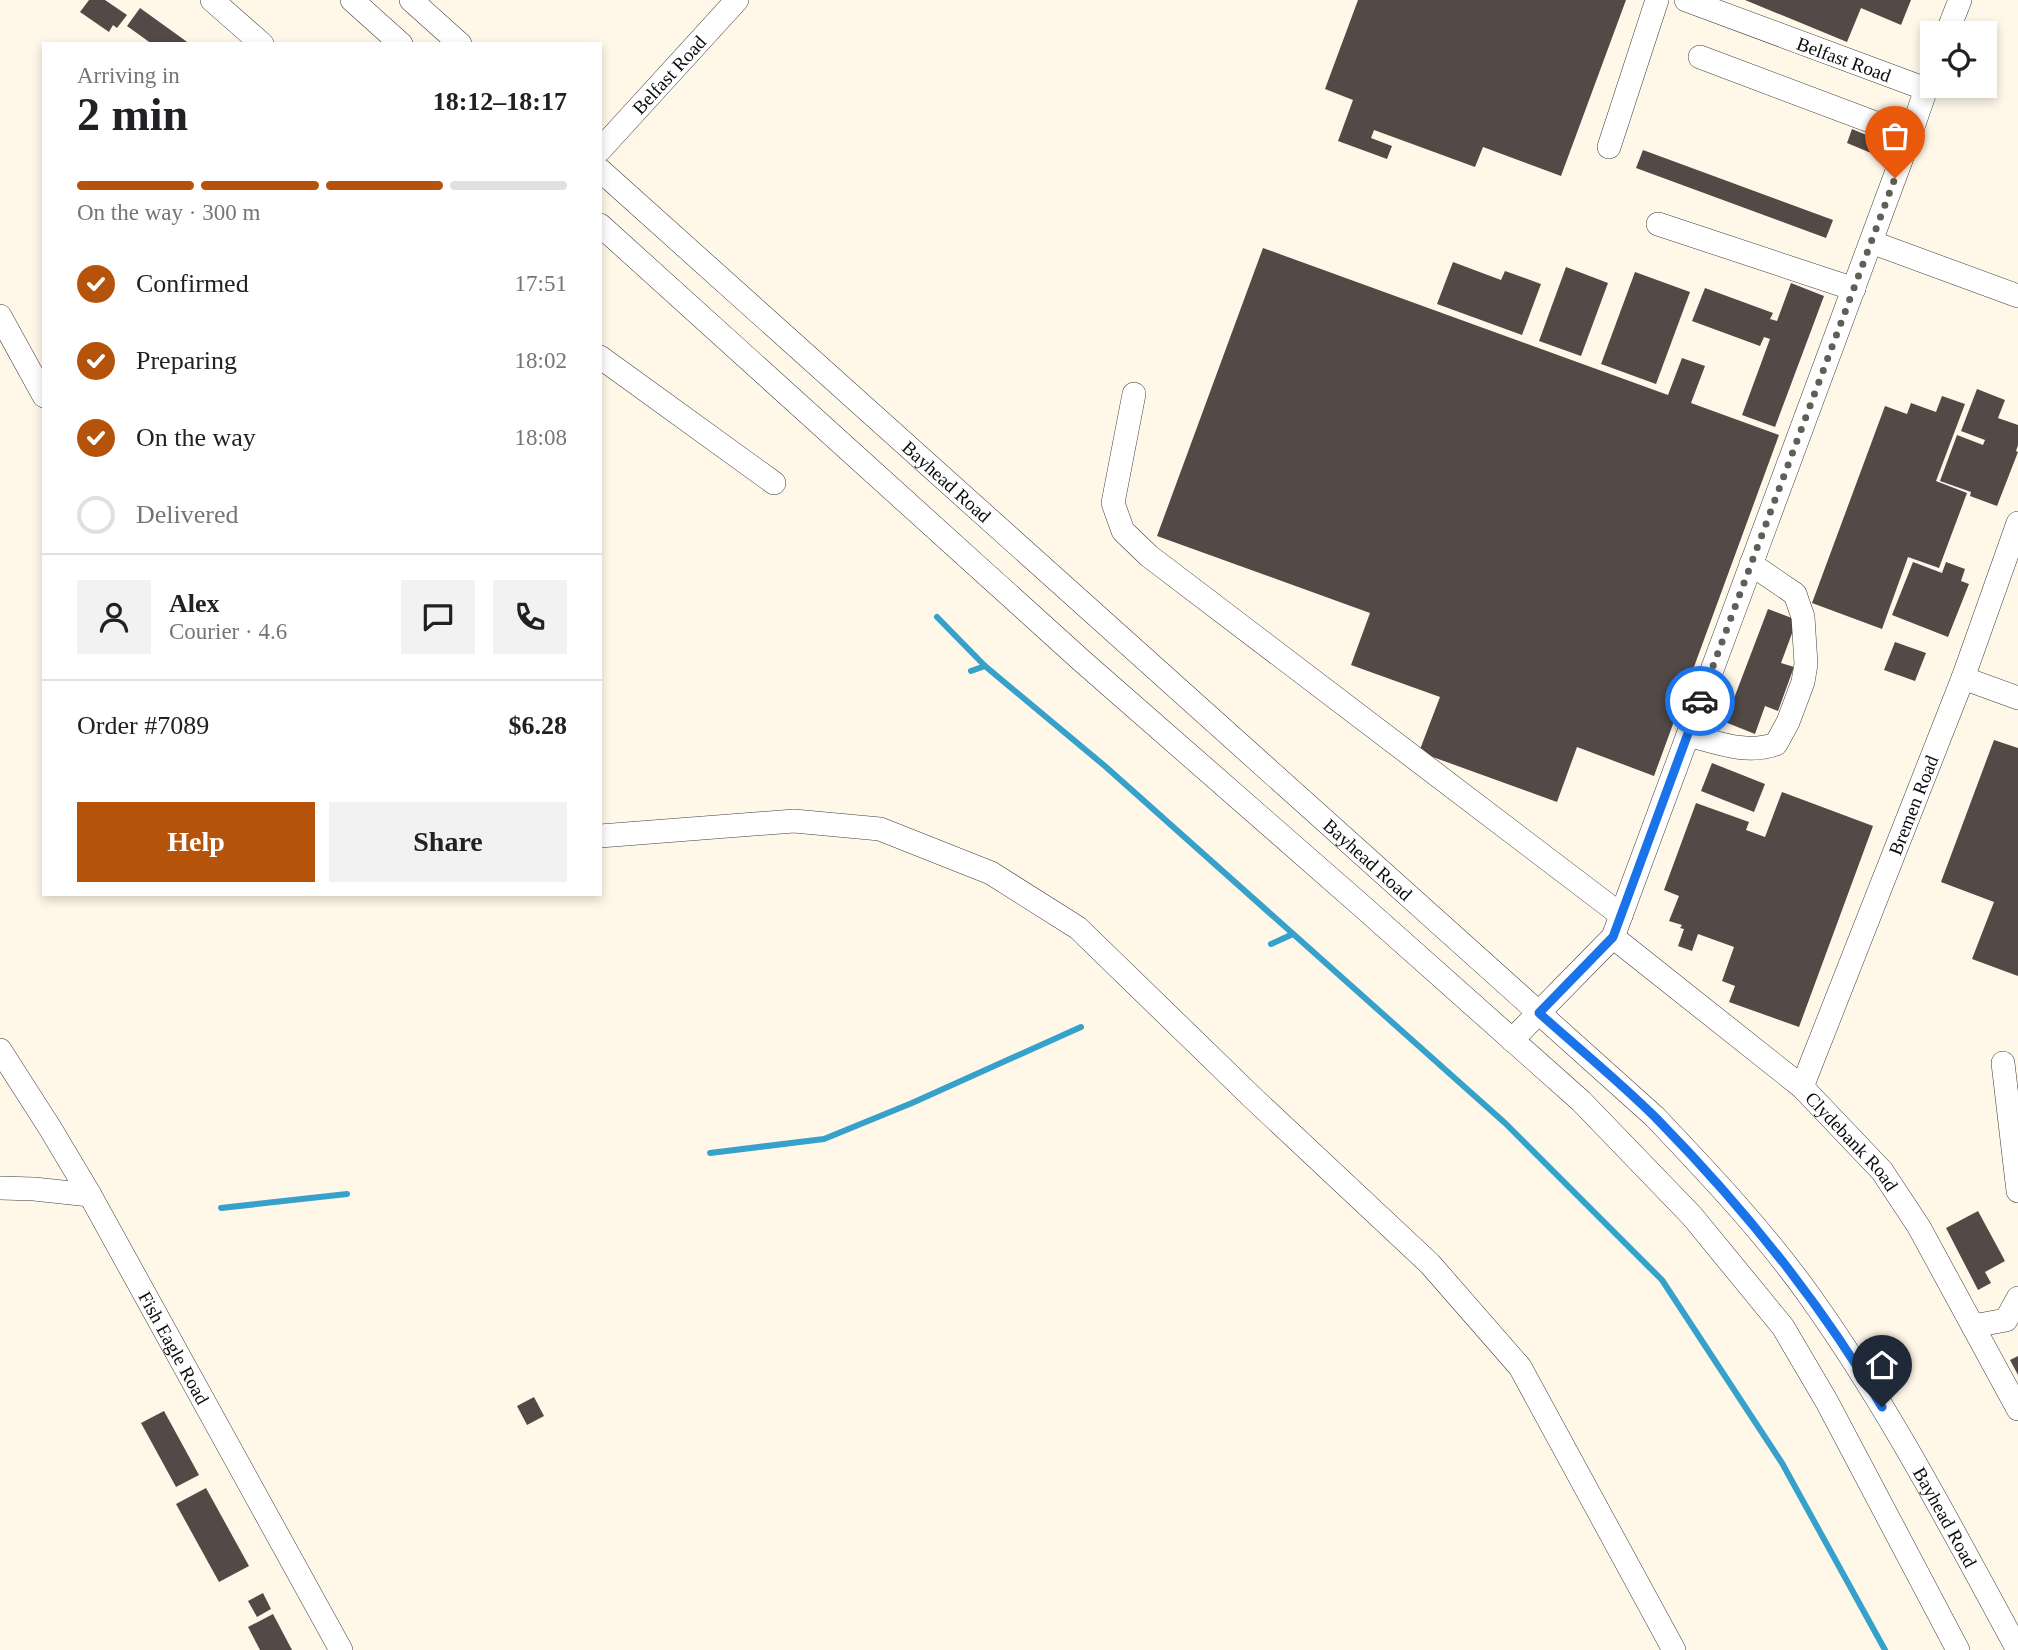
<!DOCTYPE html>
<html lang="en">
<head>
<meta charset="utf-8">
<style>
	body { margin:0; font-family:"Times New Roman",serif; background:#f2f2f2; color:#202124; height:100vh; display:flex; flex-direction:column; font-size:26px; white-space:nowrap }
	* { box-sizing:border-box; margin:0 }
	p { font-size:23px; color:#757577 }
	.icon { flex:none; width:38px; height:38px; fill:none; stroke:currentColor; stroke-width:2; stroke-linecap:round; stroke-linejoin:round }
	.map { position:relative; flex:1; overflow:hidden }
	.drawer { position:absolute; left:42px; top:42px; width:560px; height:854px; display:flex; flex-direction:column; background:#fff; border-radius:0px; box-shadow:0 4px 10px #0003 }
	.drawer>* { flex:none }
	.tools { position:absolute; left:1920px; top:21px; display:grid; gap:14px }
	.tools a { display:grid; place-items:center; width:77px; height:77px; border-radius:0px; background:#fff; box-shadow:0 4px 10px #0003; font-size:35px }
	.pin { position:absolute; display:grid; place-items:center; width:60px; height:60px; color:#fff; margin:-72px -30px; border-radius:50% 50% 50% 0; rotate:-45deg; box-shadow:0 0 7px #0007 }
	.pin .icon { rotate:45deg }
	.courier { position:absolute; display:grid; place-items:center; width:70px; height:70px; margin:-35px; border:5px solid #1a73e8; border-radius:50%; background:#fff; color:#222; box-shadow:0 2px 9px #0007 }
	.head em { font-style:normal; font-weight:800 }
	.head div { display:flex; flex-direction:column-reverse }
	.head { display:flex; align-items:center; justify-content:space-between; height:119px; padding:0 35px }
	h1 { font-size:46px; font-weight:800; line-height:52px }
	.bar { display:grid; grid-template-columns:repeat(4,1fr); gap:10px 7px; align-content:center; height:84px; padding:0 35px }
	.bar i { height:9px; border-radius:5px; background:#e0e0e0 }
	.bar .on { background:#b45309 }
	.bar p { grid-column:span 4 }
	.line { display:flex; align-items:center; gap:18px; padding:0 35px; border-top:2px solid #e0e0e0 }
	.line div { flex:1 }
	.round { display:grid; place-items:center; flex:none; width:74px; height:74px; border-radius:0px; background:#f2f2f2 }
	ol { padding:0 35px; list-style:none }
	li { display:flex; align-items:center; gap:21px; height:77px }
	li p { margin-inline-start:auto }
	li .icon { padding:7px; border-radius:50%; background:#b45309; color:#fff; stroke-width:4 }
	li:last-child { color:#757577 }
	li i { width:38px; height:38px; border:4px solid #e0e0e0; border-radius:50% }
	.cta { display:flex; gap:14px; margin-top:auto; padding:14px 35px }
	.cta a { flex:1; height:80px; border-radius:0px; background:#b45309; color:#fff; font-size:28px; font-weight:800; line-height:80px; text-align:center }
	.cta a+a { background:#f2f2f2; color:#202124 }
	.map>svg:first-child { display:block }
</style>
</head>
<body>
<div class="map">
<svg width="2018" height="1650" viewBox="0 0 2018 1650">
	<rect width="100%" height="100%" fill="#fff8e9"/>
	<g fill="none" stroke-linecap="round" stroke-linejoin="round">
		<g stroke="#36a2cc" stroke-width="6">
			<polyline points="937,617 985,666 1106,767 1505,1123 1662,1280 1782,1463 1885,1650"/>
			<polyline points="971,671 985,666"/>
			<polyline points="1271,944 1293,934"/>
			<polyline points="710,1153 824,1139 912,1103 1081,1027"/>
			<polyline points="221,1208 347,1194"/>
		</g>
	</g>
	<g fill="#534a47">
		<polygon points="89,0 105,0 127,15 117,28 113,25 109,32 80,12"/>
		<polygon points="1358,0 1626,0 1561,176 1483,147 1475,167 1374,130 1371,138 1392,146 1387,159 1338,141 1353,100 1325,89"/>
		<polygon points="1745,0 1911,0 1901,25 1861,8 1847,42"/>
		<polygon points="140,8 190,44 152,44 127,26"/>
		<polygon points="1852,129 1876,139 1871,153 1847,143"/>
		<polygon points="1643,150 1833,220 1826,238 1636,168"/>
		<polygon points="1263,248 1668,395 1682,358 1705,366 1691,403 1779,435 1654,776 1577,747 1557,802 1419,752 1440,697 1351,665 1370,613 1157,536"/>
		<polygon points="1453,262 1501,280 1505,271 1541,284 1522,335 1437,304"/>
		<polygon points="1566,267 1608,283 1581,356 1539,341"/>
		<polygon points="1635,272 1690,292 1656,384 1601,364"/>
		<polygon points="1791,283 1824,296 1775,427 1742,415 1770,339 1764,337 1760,346 1692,321 1705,288 1773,313 1770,319 1777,321"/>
		<polygon points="1977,389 2005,400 1998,418 2018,425 2018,445 2016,451 2018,452 1997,506 1970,496 1971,492 1940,481 1957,435 1983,445 1985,440 1961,431"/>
		<polygon points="1942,396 1965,404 1936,481 1967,493 1939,568 1908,557 1882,629 1812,603 1885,406 1907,414 1911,403 1936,412"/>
		<polygon points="1913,562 1942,573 1946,562 1965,569 1961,581 1969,584 1948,637 1892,615"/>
		<polygon points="1768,609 1797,620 1781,663 1794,667 1778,711 1765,706 1755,734 1725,722"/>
		<polygon points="1895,642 1926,653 1915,681 1884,670"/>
		<polygon points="1994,740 2018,748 2018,976 1972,959 1994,902 1941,882"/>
		<polygon points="1712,763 1765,784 1754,812 1701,791"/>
		<polygon points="1782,792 1873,826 1799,1027 1729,1002 1735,986 1722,981 1734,947 1698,934 1692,951 1678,946 1684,929 1680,928 1682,925 1669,921 1679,896 1664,890 1696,803 1749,822 1746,830 1765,837"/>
		<polygon points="1978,1211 2005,1261 1985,1272 1991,1283 1978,1290 1946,1228"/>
		<polygon points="2018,1356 2018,1375 2010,1360"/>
		<polygon points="534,1397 544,1416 527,1425 517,1406"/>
		<polygon points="164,1411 199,1475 176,1487 141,1423"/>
		<polygon points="206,1488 249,1566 219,1582 176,1504"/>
		<polygon points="263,1593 271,1609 257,1617 248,1601"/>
		<polygon points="273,1614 292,1650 260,1650 248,1627"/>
	</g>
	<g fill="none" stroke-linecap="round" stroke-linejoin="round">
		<defs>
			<g id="minor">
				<polyline points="212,0 262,44"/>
				<polyline points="352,0 401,44"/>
				<polyline points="411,0 460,44"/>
				<polyline points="1947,33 1960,0"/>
				<polyline points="1700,57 1910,136"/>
				<polyline points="1609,147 1657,0"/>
				<path id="s1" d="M600,150L737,0"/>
				<path id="s2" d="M600,170L1655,1117C1710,1175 1765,1233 1811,1298C1890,1409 1953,1531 2018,1650"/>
				<polyline points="1658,224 1854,289"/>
				<polyline points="600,225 1082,661 1363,907 1581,1101 1692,1216 1783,1327 1827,1402 1958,1650"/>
				<polyline points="1871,242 2018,296"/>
				<polyline points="0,316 44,396"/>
				<polyline points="600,357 774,483"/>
				<polyline points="1134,394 1113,503 1123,531 1149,556 1621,915"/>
				<polyline points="1963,678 2018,698"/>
				<path d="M1688,735C1716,742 1747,755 1776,744L1788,722L1803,682L1806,664L1803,617L1795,594L1751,564"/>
				<polyline points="600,836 794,821 880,829 991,873 1078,928 1254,1099 1430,1264 1520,1367 1674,1650"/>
				<path id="s3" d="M1613,937L1802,1087L1882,1171L1919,1227L2018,1409"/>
				<polyline points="1512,1040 1613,937 1910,136 1926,89 1686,0"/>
				<path id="s4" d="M0,1050L50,1128L90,1195L341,1650"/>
				<polyline points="2003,1063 2018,1191"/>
				<path id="s5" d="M1802,1087L1963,678L2018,523"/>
				<polyline points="0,1188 34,1189 90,1195"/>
				<polyline points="1973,1326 2006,1320 2018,1298"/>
			</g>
		</defs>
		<use href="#minor" stroke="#3e3e3e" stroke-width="24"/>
		<use href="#minor" stroke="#fff" stroke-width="23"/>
	</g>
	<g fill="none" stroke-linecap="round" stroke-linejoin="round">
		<polyline stroke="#605e59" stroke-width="7" stroke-dasharray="0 12.6" points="1700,701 1895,178"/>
		<path stroke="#1a73e8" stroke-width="9" d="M1700,701L1613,937L1539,1013C1578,1048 1620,1082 1657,1119C1743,1207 1820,1301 1882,1407"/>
	</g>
	<g text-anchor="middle" stroke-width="7" stroke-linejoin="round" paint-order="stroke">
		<g font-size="19" fill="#0b0b0b" stroke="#fff">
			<text transform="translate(1844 59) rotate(20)" y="7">Belfast Road</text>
			<text dy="7" stroke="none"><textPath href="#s1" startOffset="102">Belfast Road</textPath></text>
			<text dy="7" stroke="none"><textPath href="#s2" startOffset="466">Bayhead Road</textPath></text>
			<text dy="7" stroke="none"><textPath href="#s5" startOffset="303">Bremen Road</textPath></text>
			<text dy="7" stroke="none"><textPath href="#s2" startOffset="1032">Bayhead Road</textPath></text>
			<text dy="7" stroke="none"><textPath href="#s3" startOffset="315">Clydebank Road</textPath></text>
			<text dy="7" stroke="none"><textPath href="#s4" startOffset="345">Fish Eagle Road</textPath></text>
			<text dy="7" stroke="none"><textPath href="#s2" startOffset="1914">Bayhead Road</textPath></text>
		</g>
	</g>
</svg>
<div class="tools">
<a><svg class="icon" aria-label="locate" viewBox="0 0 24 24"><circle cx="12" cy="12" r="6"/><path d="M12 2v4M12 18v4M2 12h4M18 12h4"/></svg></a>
</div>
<div class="pin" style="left:1895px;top:178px;background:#ea580c"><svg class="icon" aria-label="bag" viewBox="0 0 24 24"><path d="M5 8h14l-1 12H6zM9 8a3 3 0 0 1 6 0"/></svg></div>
<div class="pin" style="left:1882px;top:1407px;background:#1f2937"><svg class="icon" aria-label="home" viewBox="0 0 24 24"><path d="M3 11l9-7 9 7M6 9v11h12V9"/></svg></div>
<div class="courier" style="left:1700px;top:701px"><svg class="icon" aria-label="car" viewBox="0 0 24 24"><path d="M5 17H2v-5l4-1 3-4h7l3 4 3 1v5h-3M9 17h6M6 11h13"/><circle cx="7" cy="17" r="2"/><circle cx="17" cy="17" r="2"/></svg></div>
<section class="drawer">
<div class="head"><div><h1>2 min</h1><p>Arriving in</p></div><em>18:12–18:17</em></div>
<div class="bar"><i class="on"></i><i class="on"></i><i class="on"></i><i></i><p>On the way · 300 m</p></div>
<ol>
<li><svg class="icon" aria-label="check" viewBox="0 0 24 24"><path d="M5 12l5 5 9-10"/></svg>Confirmed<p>17:51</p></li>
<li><svg class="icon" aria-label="check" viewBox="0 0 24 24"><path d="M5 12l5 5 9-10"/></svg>Preparing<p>18:02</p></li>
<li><svg class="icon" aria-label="check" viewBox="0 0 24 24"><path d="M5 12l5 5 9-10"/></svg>On the way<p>18:08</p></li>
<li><i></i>Delivered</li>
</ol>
<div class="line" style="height:126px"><a class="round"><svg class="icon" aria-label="person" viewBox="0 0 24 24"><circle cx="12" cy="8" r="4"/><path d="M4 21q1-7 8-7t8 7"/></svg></a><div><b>Alex</b><p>Courier · 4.6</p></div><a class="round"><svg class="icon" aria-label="chat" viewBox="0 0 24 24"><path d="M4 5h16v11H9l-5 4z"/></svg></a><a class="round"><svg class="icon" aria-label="phone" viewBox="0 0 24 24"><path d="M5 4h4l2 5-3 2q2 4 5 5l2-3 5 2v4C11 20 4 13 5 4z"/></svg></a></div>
<div class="line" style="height:91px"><div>Order #7089</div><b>$6.28</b></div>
<div class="cta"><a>Help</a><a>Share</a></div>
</section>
</div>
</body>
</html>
